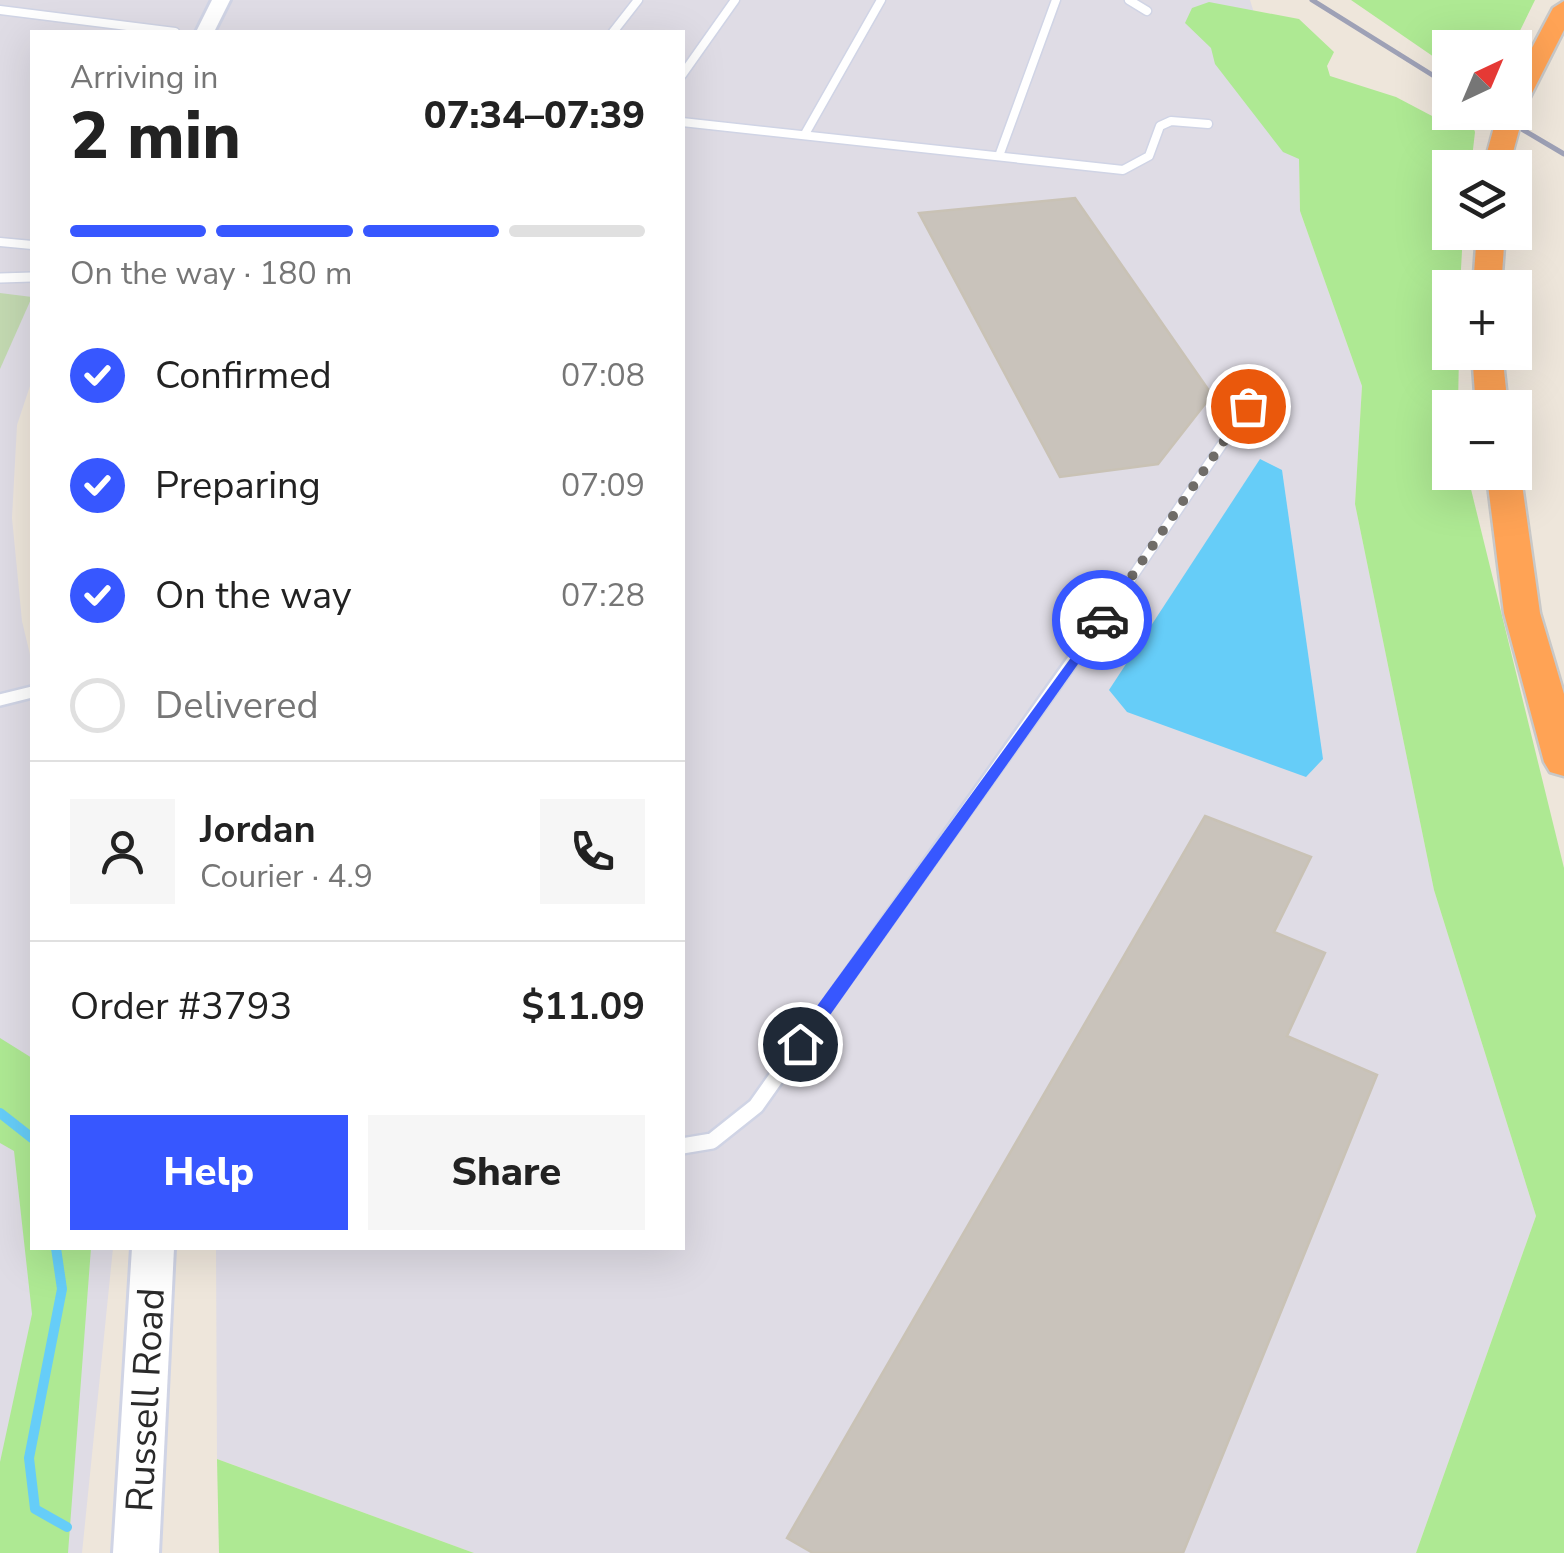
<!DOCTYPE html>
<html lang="en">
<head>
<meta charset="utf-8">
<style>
	body { margin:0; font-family:"Nunito Sans",sans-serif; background:#f6f6f6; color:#222; height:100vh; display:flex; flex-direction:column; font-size:38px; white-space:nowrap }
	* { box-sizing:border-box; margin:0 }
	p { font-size:32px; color:#767676 }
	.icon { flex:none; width:55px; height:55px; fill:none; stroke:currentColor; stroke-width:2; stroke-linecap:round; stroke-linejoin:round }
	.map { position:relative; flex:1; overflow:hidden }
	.details { position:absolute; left:30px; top:30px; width:655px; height:1220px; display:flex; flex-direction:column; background:#fff; border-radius:0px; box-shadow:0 10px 40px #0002 }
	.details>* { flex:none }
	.needle { width:65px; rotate:44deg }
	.buttons { position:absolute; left:1432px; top:30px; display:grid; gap:20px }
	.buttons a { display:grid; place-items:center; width:100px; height:100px; border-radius:0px; background:#fff; box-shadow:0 10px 40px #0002; font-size:50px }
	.pin { position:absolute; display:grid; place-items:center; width:85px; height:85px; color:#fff; margin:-42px; border:5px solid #fff; border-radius:50%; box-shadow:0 2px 10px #0007 }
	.courier { position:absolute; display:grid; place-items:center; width:100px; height:100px; margin:-50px; border:8px solid #3757ff; border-radius:50%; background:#fff; color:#222; box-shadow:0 2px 12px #0007 }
	.summary em { font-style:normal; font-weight:800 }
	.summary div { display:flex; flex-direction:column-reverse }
	.summary { display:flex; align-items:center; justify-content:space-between; height:170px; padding:0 40px }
	h1 { font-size:65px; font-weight:800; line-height:75px }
	.bar { display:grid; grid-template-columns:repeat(4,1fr); gap:15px 10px; align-content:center; height:120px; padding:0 40px }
	.bar i { height:12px; border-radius:8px; background:#e0e0e0 }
	.bar .on { background:#3757ff }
	.bar p { grid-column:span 4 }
	.line { display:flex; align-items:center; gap:25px; padding:0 40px; border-top:2px solid #e0e0e0 }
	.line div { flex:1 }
	.round { display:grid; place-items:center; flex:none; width:105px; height:105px; border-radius:0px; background:#f6f6f6 }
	ol { padding:0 40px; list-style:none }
	li { display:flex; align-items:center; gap:30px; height:110px }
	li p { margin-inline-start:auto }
	li .icon { padding:10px; border-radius:50%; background:#3757ff; color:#fff; stroke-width:4 }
	li:last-child { color:#767676 }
	li i { width:55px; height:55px; border:5px solid #e0e0e0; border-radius:50% }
	.action { display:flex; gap:20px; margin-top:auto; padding:20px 40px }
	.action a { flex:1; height:115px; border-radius:0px; background:#3757ff; color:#fff; font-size:40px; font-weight:800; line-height:115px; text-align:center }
	.action a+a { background:#f6f6f6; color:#222 }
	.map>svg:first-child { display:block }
</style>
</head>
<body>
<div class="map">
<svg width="1564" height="1553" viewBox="0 0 1564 1553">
	<rect width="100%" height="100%" fill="#eee6db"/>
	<polygon fill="#dfdce5" points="0,0 1250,0 1299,159 1300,211 1362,386 1355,504 1434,890 1536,1216 1416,1553 474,1553 217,1459 216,1248 682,1248 682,32 32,32 32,380 17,425 12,518 22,621 32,663 32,1248 113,1248 82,1553 0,1553"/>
	<g fill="#aee993">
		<polygon points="1351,0 1535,0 1512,47 1450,48 1450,68"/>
		<polygon points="1209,2 1299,19 1334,52 1327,66 1330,76 1396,97 1434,117 1471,121 1475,132 1471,167 1450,168 1450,232 1463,233 1460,287 1450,288 1450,352 1459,353 1458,407 1450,408 1450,472 1467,473 1564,868 1564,1553 1416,1553 1536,1216 1434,890 1355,504 1362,386 1300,211 1299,159 1283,152 1215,64 1211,48 1185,23 1192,8"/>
		<polygon points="0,1038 32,1058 32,1248 91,1248 68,1553 0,1553 0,1462 32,1314 14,1151 0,1143"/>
		<polygon points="217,1459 474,1553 219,1553"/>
	</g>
	<polygon fill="#c3d9b1" points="0,293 32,297 0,369"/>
	<polygon fill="#66cdf8" points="1260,459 1282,470 1323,759 1306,777 1127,712 1109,690"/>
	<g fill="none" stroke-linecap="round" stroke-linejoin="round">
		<g stroke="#66cdf8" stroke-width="10">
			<polyline points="0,1113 32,1138"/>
			<polyline points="56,1248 62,1289 29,1458 35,1509 67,1527"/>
		</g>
	</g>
	<g fill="#c9c3bb" stroke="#c9c2b5" stroke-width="2.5">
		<polygon points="1075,198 1212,395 1158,464 1060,477 919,213"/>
		<polygon points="1205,816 1311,857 1274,932 1325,953 1287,1036 1377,1075 1183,1553 813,1553 787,1538"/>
	</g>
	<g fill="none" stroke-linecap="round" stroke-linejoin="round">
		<defs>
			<g id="service-far3">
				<polyline points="1129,0 1147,11"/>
				<polyline points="0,10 175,32"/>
				<polyline points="613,32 638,0"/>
				<polyline points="682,75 735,0"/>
				<polyline points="682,122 1123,170 1149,156 1160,126 1171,121 1208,124"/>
				<polyline points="805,134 881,0"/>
				<polyline points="999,156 1056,0"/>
				<polyline points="0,242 32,245"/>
			</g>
			<g id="service-far2">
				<polyline points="0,278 32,277"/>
				<polyline points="1118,598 1248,406"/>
			</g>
			<g id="service-far1">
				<polyline points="0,700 32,692"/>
				<polyline points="817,1020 1119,595"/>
			</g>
			<polyline id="service" points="682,1146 712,1141 756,1106 819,1017"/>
			<g id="secondary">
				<polygon points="212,0 230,0 214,32 196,32"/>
				<polygon points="132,1248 174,1248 159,1553 113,1553"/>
			</g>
			<g id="motorway">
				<polygon points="1564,1 1564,30 1527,103 1515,110 1515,80 1553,8"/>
				<polygon points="1477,232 1505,232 1501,288 1473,288"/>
				<polygon points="1472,352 1502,352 1508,408 1476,408"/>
				<polygon points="1515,470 1521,477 1540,613 1564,694 1564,776 1550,772 1544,762 1504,613 1487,477 1490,472"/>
			</g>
		</defs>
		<use href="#service-far3" stroke="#d0d4e5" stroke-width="11"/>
		<use href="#service-far2" stroke="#d0d4e5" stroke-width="12"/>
		<use href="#service-far1" stroke="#d0d4e5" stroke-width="16"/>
		<use href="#service" stroke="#d0d4e5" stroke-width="20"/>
		<use href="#secondary" stroke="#d0d4e5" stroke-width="6"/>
		<use href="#motorway" stroke="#c8c8c8" stroke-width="5"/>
		<use href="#service-far3" stroke="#fff" stroke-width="8"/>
		<use href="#service-far2" stroke="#fff" stroke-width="9"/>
		<use href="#service-far1" stroke="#fff" stroke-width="11"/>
		<use href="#service" stroke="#fff" stroke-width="15"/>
		<use href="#secondary" fill="#fff" fill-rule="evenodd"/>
		<use href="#motorway" fill="#ffa355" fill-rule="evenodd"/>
		<g stroke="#9ea1b6" stroke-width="5">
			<polyline points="1312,0 1450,86"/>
			<polyline points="1493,112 1564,154"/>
		</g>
		<defs>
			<polyline id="motorway-bridge" points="1499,156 1511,112"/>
		</defs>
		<use href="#motorway-bridge" stroke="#c8c8c8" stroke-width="29" stroke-linecap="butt"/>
		<use href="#motorway-bridge" stroke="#ffa355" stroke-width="25"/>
	</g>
	<polygon fill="#3757ff" points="1102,615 1109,620 1107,623 806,1049 793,1049 793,1039"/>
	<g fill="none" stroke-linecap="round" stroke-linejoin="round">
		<polyline stroke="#6f6c68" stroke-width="10" stroke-dasharray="0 18" points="1102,620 1248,406"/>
	</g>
	<g text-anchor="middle" stroke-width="8" stroke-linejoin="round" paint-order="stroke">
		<g font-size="38" fill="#2a2a2a" stroke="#fff">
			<text transform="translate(145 1400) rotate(-87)" y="13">Russell Road</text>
		</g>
	</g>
</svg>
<div class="buttons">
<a><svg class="needle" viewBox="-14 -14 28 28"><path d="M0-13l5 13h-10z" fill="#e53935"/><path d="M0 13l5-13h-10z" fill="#767676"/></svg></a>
<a><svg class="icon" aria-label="layers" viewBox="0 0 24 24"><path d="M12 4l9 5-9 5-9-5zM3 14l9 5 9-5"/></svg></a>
<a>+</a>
<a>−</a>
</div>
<div class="pin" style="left:1248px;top:406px;background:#ea580c"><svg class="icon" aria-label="bag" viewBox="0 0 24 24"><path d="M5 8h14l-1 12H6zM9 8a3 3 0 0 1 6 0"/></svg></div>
<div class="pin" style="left:800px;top:1044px;background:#1f2937"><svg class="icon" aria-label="home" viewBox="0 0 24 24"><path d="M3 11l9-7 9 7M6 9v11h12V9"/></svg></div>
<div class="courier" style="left:1102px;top:620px"><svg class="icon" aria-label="car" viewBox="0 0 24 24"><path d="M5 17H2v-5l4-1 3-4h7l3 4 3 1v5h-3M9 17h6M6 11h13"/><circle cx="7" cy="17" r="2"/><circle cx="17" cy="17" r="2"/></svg></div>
<section class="details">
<div class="summary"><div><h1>2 min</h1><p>Arriving in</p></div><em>07:34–07:39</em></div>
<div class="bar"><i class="on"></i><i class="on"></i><i class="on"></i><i></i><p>On the way · 180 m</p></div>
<ol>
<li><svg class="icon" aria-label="check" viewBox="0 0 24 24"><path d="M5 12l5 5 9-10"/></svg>Confirmed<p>07:08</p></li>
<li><svg class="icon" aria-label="check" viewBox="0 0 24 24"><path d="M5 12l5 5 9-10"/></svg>Preparing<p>07:09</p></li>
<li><svg class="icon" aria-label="check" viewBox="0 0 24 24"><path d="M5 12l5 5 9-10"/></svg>On the way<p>07:28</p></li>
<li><i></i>Delivered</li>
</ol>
<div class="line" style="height:180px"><a class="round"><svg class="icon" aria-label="person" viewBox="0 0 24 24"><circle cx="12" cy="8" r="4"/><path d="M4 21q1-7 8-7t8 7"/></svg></a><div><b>Jordan</b><p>Courier · 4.9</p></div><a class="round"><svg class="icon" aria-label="phone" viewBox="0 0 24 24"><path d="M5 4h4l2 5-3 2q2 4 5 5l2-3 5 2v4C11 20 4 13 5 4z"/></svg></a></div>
<div class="line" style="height:130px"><div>Order #3793</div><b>$11.09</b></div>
<div class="action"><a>Help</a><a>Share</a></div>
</section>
</div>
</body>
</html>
